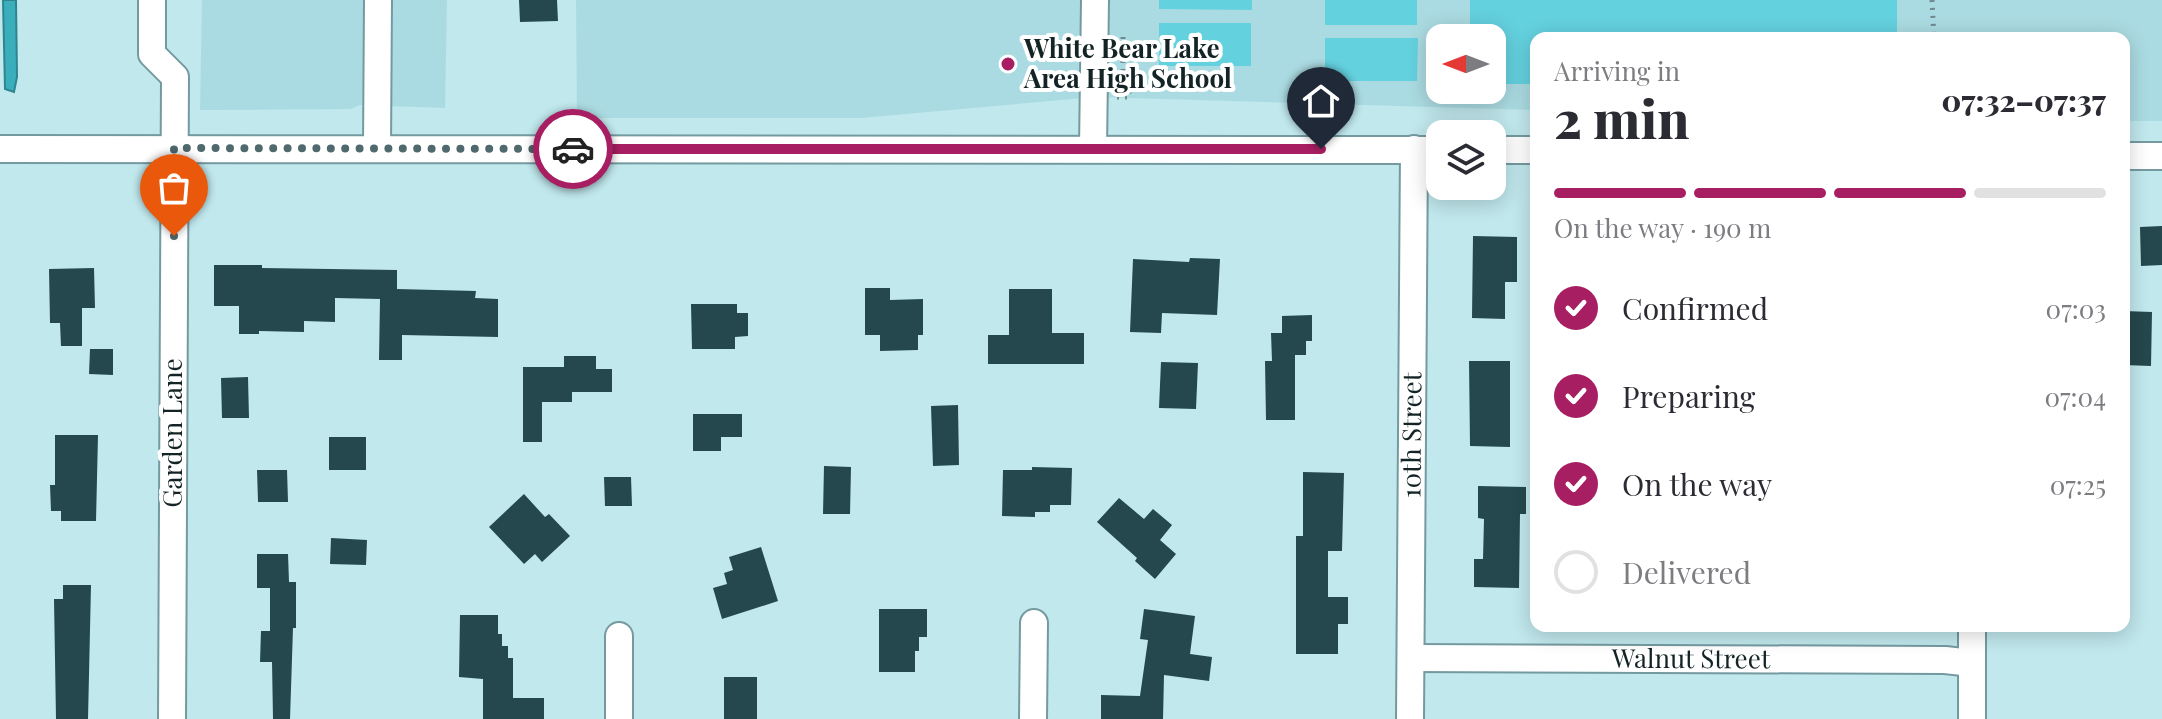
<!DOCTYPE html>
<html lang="en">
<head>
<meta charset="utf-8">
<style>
	body { margin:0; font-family:"Playfair Display",serif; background:#f7f7f7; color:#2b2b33; height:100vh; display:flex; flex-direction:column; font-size:30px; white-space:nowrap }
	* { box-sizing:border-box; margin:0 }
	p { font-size:26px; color:#7c7c81 }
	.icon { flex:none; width:44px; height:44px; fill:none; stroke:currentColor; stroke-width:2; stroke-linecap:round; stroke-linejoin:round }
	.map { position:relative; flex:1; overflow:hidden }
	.side { position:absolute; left:1530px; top:32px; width:600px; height:600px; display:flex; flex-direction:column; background:#fff; border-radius:16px; box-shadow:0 4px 20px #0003 }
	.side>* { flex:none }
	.needle { width:52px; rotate:270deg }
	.fabs { position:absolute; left:1426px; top:24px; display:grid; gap:16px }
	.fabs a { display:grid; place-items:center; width:80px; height:80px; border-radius:16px; background:#fff; box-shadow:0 4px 20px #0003; font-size:40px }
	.pin { position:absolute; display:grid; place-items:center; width:68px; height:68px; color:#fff; margin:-82px -34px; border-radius:50% 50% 50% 0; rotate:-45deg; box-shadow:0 0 8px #0007 }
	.pin .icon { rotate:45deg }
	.courier { position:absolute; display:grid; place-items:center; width:80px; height:80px; margin:-40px; border:6px solid #a81e62; border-radius:50%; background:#fff; color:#222; box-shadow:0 2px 10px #0007 }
	.overview em { font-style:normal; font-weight:800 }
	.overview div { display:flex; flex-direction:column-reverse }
	.overview { display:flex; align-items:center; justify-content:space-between; height:136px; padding:0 24px }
	h1 { font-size:52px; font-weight:800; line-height:60px }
	.bar { display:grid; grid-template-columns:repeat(4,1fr); gap:12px 8px; align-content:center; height:96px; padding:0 24px }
	.bar i { height:10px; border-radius:6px; background:#e1e1e2 }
	.bar .current { background:#a81e62 }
	.bar p { grid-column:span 4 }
	ol { padding:0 24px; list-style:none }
	li { display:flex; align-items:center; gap:24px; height:88px }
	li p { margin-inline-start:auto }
	li .icon { padding:8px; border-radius:50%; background:#a81e62; color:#fff; stroke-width:4 }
	li:last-child { color:#7c7c81 }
	li i { width:44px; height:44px; border:4px solid #e1e1e2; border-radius:50% }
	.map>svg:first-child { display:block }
</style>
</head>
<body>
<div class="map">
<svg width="2162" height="719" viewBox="0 0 2162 719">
	<rect width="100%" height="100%" fill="#c0e8ed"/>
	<g fill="#abdbe2" fill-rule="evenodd">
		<polygon points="202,0 447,0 445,108 360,105 351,109 200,110"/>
		<path d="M576,0H2162V121H2124V38H1536V110L1095,97L861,118H577ZM1440,38H1492V90H1440Z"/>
	</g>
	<g fill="#64d1df">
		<polygon points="1159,0 1252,0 1252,10 1159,9"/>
		<rect x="1325" y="0" width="92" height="25"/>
		<polygon points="1470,0 1897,0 1897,38 1536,38 1536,84 1492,84 1492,38 1470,38"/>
		<rect x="1159" y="23" width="92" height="43"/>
		<polygon points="1325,38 1418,38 1417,81 1325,81"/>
	</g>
	<polygon fill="#3baebc" stroke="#2f858f" stroke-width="2" points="3,0 16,0 17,77 14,92 5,89"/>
	<g fill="#24484d">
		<polygon points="519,0 557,0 558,21 520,22"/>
		<polygon points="2162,226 2162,265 2141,266 2140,227"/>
		<polygon points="1473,236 1517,237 1517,282 1505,282 1505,319 1472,318"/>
		<polygon points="1190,258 1220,259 1217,315 1162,313 1161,333 1130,332 1133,259 1189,262"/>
		<polygon points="214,265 262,265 262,268 397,270 397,289 476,291 475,298 498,299 498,337 402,335 402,360 379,360 380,299 335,298 335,322 304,321 304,332 259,331 259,334 239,334 239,306 214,306"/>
		<polygon points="94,268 95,308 82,308 82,346 61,346 60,323 50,323 49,269"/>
		<polygon points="865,288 890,288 890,300 923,299 923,335 918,335 918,350 880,351 880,335 865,335"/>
		<polygon points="1009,289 1052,289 1052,333 1084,333 1084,364 988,364 988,335 1009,335"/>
		<polygon points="691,304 737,304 737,313 748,313 748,336 735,337 735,349 692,349"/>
		<polygon points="2124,311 2152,312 2151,366 2124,365"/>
		<polygon points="1312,315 1312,341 1306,341 1306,355 1295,355 1295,420 1266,420 1265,361 1272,361 1271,333 1282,333 1282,316"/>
		<polygon points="90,349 113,349 113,375 89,374"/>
		<polygon points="564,356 596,356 596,369 612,369 612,392 572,392 572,402 542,402 542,442 523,442 523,367 564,367"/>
		<polygon points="1469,361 1510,361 1510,447 1470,446"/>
		<polygon points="1161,362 1198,363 1196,409 1159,408"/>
		<polygon points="248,377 249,418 222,418 221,378"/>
		<polygon points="958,405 959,465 933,466 931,406"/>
		<polygon points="693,414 742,414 742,437 721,437 721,451 693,451"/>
		<polygon points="55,435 98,435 96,521 61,521 61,511 51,511 50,485 55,485"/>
		<rect x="329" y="437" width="37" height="33"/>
		<polygon points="824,466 851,467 850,514 823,514"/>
		<polygon points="1032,467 1072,468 1071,505 1050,505 1050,512 1035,512 1035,517 1002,516 1003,470 1032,470"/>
		<polygon points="257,470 287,470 288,502 258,502"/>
		<polygon points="1303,472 1344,473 1342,551 1328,551 1328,597 1348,597 1348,624 1338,624 1338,654 1296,654 1296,536 1303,536"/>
		<polygon points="604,477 631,477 632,506 605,506"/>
		<polygon points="1478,486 1526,487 1526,514 1520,514 1519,588 1474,587 1474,559 1483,559 1484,519 1478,518"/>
		<polygon points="524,494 545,517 549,514 570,536 542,562 535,554 524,564 489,527"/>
		<polygon points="1119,498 1144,519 1153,509 1172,525 1160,540 1176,554 1155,579 1135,561 1137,558 1097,522"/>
		<polygon points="331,538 367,540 366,565 330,564"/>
		<polygon points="761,547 778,601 722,619 713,588 727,584 724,573 733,570 729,557"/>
		<polygon points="257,554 288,554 289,582 296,582 296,628 293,628 290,719 273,719 272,662 260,662 261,631 270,631 270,588 257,588"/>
		<polygon points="63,585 91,585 88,719 56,719 54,599 63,599"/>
		<polygon points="879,609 927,609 927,637 919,637 919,651 915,651 915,672 879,672"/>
		<polygon points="1144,609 1195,616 1190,654 1212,657 1209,681 1164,675 1163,719 1101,719 1101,695 1140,696 1148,640 1140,639"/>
		<polygon points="460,615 498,615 498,634 502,634 502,646 508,646 508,658 513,658 513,698 544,698 544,719 483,719 483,679 459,677"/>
		<rect x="724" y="677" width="33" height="42"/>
	</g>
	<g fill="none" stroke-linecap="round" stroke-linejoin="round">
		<defs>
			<g id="minor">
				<polyline points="152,0 152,54 175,77 172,719"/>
				<polyline points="377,148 378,0"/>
				<polyline points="0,149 1440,150"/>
				<polyline points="1093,149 1095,0"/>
				<polyline points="1492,150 1536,150"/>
				<polyline points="2124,156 2162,156"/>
				<path id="s1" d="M1411,658L1945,660L1972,663"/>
				<polyline points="619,719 619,636"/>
				<polyline points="1033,719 1034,623"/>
				<path id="s2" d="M1410,719L1414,149"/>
				<polyline points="1972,719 1972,626"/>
			</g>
		</defs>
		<use href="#minor" stroke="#749aa0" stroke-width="30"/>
		<g stroke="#6d8a8d" stroke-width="5" stroke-dasharray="2 6" stroke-linecap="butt">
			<polyline points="1932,0 1934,38"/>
			<polyline points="1117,97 1130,97 1123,73 1123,37"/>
		</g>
		<use href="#minor" stroke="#fff" stroke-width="26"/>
	</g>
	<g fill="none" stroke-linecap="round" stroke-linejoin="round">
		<polyline stroke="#50696c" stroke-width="8" stroke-dasharray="0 14.4" points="174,236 174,148 573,149"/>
		<polyline stroke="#a81e62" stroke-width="10" points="573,149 1321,149"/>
	</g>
	<circle fill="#a81e62" stroke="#fff" stroke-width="3" cx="1008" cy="64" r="8"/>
	<g text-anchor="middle" stroke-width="8" stroke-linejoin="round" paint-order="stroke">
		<g font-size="26" font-weight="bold" fill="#142426" stroke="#fff" text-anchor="start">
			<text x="1024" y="58">White Bear Lake<tspan x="1024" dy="30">Area High School</tspan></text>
		</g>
		<g font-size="26" fill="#142426" stroke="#fff">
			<text transform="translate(173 433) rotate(-90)" y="9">Garden Lane</text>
			<text dy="9" stroke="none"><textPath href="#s2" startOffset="284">10th Street</textPath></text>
			<text dy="9" stroke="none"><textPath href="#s1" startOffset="280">Walnut Street</textPath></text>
		</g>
	</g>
</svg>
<div class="fabs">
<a><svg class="needle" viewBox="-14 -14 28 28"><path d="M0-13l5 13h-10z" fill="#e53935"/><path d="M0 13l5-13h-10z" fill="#7c7c81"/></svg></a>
<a><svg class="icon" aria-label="layers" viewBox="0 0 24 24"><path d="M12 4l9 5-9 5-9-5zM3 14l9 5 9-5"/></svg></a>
</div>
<div class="pin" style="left:174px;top:236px;background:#ea580c"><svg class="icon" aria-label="bag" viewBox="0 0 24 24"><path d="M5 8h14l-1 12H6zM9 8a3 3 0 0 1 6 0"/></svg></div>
<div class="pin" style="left:1321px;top:149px;background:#1f2937"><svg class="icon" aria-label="home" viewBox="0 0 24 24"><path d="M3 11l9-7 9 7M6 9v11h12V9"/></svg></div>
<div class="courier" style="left:573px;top:149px"><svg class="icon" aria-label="car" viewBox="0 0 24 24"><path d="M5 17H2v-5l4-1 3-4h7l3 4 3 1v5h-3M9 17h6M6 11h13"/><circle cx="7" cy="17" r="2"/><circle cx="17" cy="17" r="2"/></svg></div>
<section class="side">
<div class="overview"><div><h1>2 min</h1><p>Arriving in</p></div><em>07:32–07:37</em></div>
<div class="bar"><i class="current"></i><i class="current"></i><i class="current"></i><i></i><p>On the way · 190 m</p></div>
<ol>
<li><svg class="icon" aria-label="check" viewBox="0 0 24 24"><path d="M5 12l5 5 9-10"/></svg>Confirmed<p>07:03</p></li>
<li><svg class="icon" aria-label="check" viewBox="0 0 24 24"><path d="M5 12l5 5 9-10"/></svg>Preparing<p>07:04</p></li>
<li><svg class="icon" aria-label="check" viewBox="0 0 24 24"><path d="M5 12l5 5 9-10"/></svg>On the way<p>07:25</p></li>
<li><i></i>Delivered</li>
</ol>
</section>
</div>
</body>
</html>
